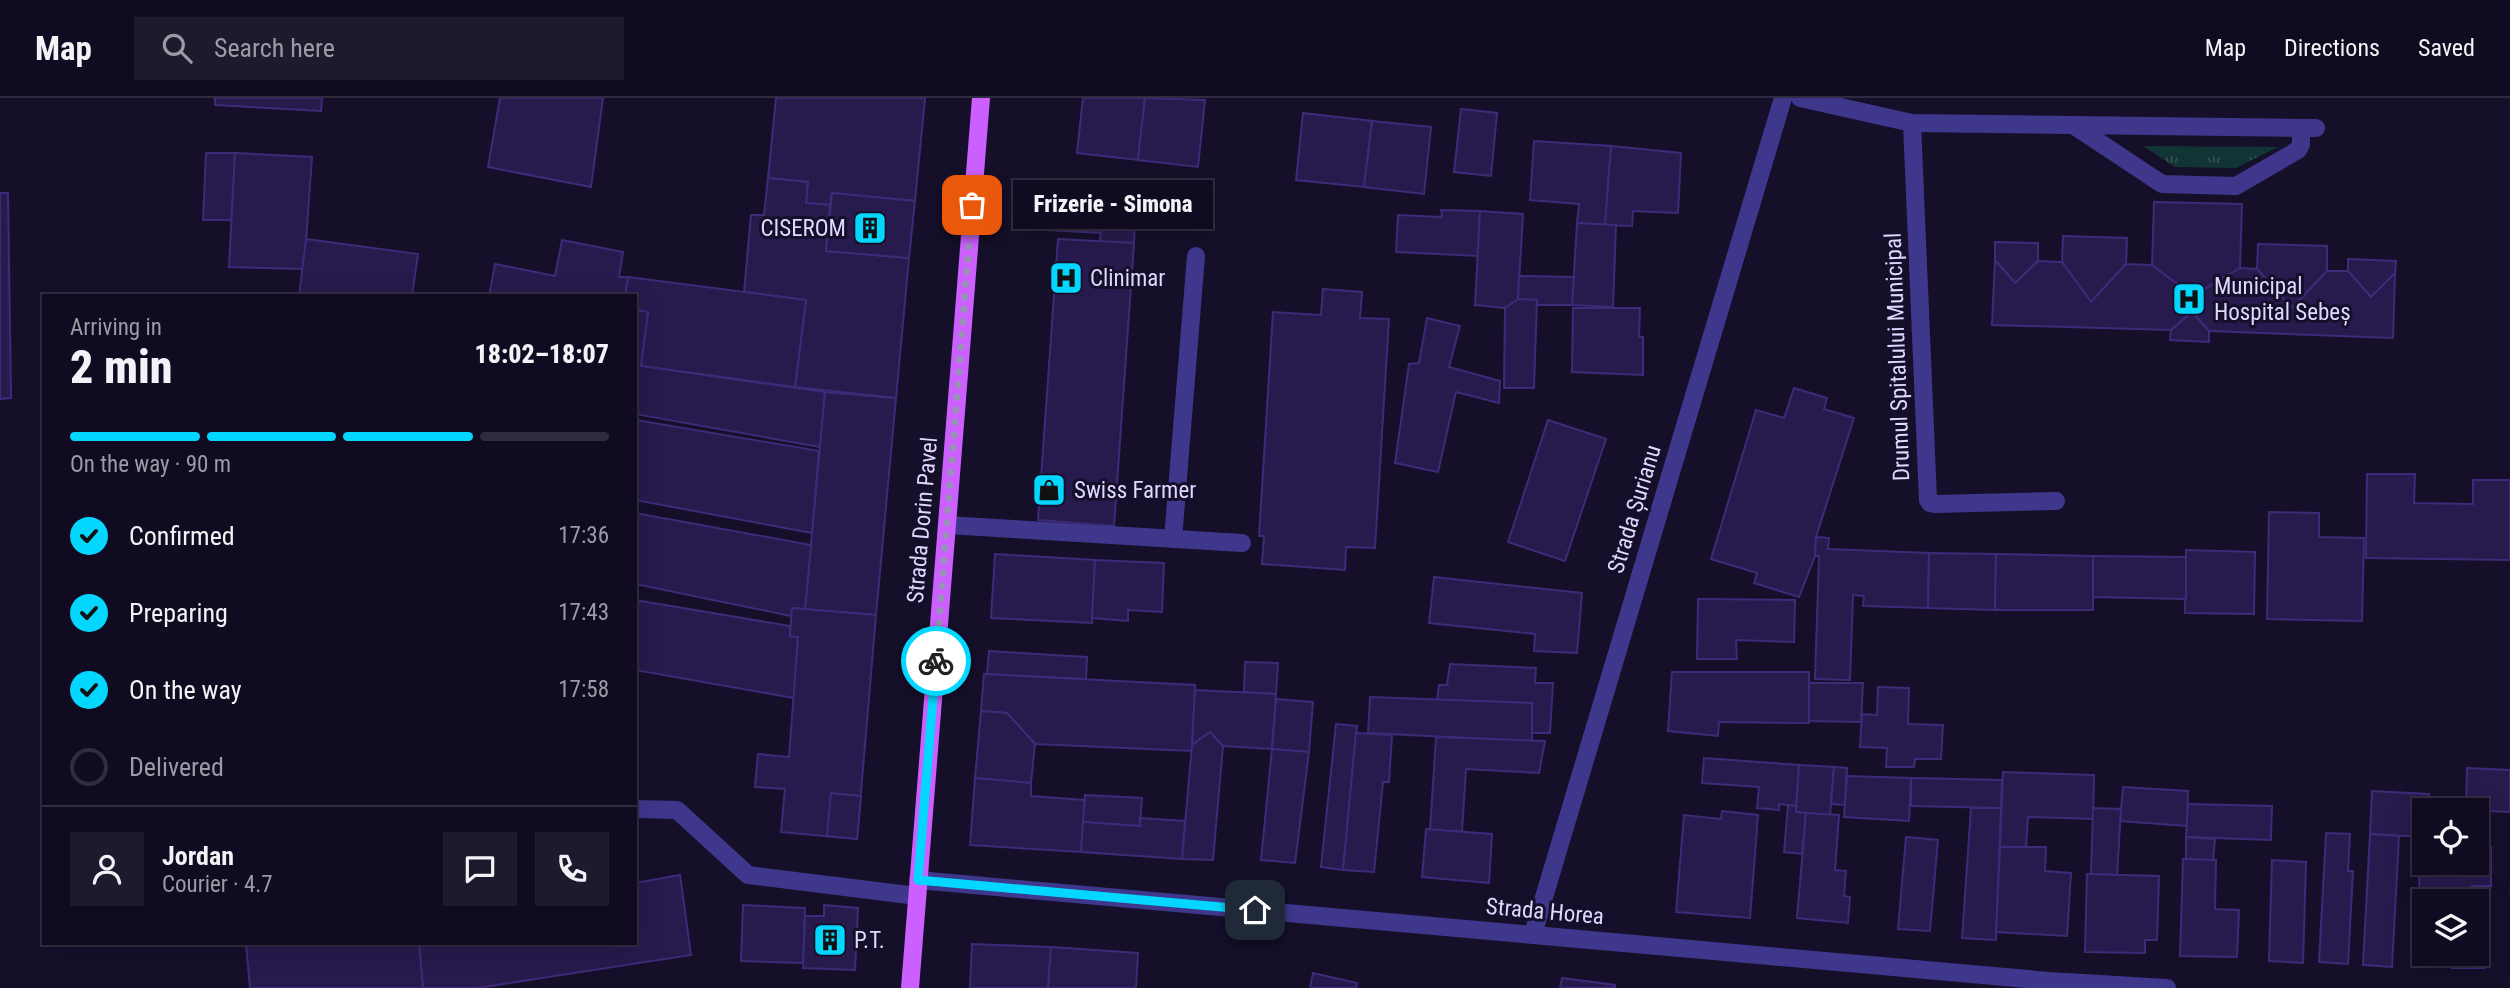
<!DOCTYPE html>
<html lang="en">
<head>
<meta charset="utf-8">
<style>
	body { margin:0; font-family:"Roboto Condensed",sans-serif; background:#1e192d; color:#f1f3f6; height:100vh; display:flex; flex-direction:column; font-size:26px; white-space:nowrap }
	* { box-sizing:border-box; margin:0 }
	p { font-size:23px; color:#9c9ba5 }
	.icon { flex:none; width:38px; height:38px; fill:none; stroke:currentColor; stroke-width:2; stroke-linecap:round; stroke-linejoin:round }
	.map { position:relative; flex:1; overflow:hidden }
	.panel { position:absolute; left:42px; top:196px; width:595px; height:651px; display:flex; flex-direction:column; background:#100b20; border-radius:0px; box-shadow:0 7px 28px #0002,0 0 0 2px #302b3e }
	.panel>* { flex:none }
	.tools { position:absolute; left:2412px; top:700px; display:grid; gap:14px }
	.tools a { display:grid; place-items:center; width:77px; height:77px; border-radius:0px; background:#100b20; box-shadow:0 7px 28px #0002,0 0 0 2px #302b3e; font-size:35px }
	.pin { position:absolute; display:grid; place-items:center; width:60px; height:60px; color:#fff; margin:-30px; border-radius:14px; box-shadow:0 4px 10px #0006 }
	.courier { position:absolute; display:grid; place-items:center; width:70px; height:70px; margin:-35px; border:5px solid #04d7ff; border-radius:50%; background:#fff; color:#222; box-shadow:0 2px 9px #0007 }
	.bubble { position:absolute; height:49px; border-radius:0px; background:#100b20; box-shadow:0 7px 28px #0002,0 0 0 2px #302b3e; font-size:23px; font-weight:800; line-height:49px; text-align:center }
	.overview em { font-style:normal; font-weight:800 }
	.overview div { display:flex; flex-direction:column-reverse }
	.overview { display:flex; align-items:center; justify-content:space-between; height:119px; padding:0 28px }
	h1 { font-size:46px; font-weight:800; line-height:52px }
	.bar { display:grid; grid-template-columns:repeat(4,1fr); gap:10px 7px; align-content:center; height:84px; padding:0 28px }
	.bar i { height:9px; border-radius:5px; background:#302b3e }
	.bar .on { background:#04d7ff }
	.bar p { grid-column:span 4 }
	.line { display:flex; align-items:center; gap:18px; padding:0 28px; border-top:2px solid #302b3e }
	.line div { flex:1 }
	.round { display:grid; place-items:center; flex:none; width:74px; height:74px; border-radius:0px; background:#1e192d }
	ol { padding:0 28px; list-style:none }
	li { display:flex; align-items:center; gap:21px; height:77px }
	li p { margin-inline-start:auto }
	li .icon { padding:7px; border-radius:50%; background:#04d7ff; color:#111; stroke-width:4 }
	li:last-child { color:#9c9ba5 }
	li i { width:38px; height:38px; border:4px solid #302b3e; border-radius:50% }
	header { display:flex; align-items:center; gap:42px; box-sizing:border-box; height:98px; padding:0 35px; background:#100b20; border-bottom:2px solid #302b3e }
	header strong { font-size:33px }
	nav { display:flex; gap:38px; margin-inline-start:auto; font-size:24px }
	.search { width:490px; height:63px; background:#1e192d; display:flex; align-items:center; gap:18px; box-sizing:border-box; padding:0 24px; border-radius:0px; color:#9c9ba5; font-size:26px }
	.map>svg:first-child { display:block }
</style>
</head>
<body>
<header>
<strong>Map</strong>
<div class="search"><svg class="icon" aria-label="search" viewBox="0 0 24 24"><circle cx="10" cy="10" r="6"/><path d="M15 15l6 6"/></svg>Search here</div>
<nav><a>Map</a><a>Directions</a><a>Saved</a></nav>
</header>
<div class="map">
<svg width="2510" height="890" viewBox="0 0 2510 890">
	<defs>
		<pattern id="grass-tufts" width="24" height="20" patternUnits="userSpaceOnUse" patternTransform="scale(1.75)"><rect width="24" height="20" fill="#113434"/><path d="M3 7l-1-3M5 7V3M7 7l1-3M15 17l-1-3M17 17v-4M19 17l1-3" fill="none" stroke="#335152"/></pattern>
	</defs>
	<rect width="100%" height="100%" fill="#150f2a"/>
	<polygon fill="url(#grass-tufts)" points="2143,48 2278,49 2236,70 2175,69"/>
	<g fill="#271a4c" stroke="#3f2a79" stroke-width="2">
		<polygon points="215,0 322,0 321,13 215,7"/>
		<polygon points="500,0 603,0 591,89 488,69"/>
		<polygon points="776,0 925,0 915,103 832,95 830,107 806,105 808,84 768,80"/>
		<polygon points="1083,0 1145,0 1138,62 1077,55"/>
		<polygon points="1145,0 1205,2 1198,69 1138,62"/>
		<polygon points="1461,11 1497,15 1491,78 1454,74"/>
		<polygon points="1303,15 1372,23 1364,89 1296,82"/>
		<polygon points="1372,23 1431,29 1424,96 1364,89"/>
		<polygon points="1534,43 1611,48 1605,127 1577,125 1579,106 1530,102"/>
		<polygon points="1611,48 1681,55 1678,115 1633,113 1632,128 1605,127"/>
		<polygon points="206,55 235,55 232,122 203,122"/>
		<polygon points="235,55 312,59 304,171 229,169"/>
		<polygon points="768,80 808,84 806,105 830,107 826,153 909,160 896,300 795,289 806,202 744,194 751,117 764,117"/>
		<polygon points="1031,89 1103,93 1101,135 1029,131"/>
		<polygon points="0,95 8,95 11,300 0,301"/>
		<polygon points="832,95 915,103 909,160 826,153"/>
		<polygon points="1102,101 1136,103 1134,145 1100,144"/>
		<polygon points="2154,104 2242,106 2240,170 2193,198 2152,167"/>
		<polygon points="1441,112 1480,113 1478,158 1396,154 1398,117 1442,119"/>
		<polygon points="1480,113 1523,116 1518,201 1505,210 1475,207"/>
		<polygon points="1577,125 1616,127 1613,209 1572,207"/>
		<polygon points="2063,138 2127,140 2126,166 2091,204 2062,164"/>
		<polygon points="306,141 418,156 412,198 299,198"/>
		<polygon points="1058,141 1134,145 1114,428 1038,422"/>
		<polygon points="562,142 623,154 619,179 628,179 625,198 489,198 495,166 555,178"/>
		<polygon points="1995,144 2038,145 2038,163 2015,185 1995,162"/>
		<polygon points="2258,146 2327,148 2327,173 2292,210 2257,171"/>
		<polygon points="2348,161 2396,163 2395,175 2371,199 2348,173"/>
		<polygon points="1995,162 2015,185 2038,163 2062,164 2091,204 2126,166 2152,167 2193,198 2240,170 2257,171 2292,210 2327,173 2348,173 2371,199 2395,175 2393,240 2209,233 2192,214 2171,232 1992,227"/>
		<polygon points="1519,178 1574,179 1572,207 1537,207 1537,202 1518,201"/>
		<polygon points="628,179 806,202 795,289 641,268 648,214 635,212 635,198 625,198"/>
		<polygon points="1323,191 1362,194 1360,220 1389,221 1375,450 1346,449 1345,472 1262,466 1264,438 1259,438 1273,214 1321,217"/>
		<polygon points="1518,201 1537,202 1534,290 1504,290 1505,210"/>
		<polygon points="1573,210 1640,210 1639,239 1643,239 1643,277 1572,274"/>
		<polygon points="635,212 648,214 641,268 825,294 820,349 635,316"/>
		<polygon points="2192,214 2209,233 2209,244 2170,242 2171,232"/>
		<polygon points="1427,220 1460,228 1449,269 1500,283 1499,305 1456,294 1438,374 1395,365 1409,266 1419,265"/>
		<polygon points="1794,290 1827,300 1824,311 1854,320 1816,439 1815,458 1799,499 1754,485 1757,475 1711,461 1756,312 1784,320"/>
		<polygon points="825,294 896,300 876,517 805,511"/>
		<polygon points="636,322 819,353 812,435 635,402"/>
		<polygon points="1548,322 1606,341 1565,463 1508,444"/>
		<polygon points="2367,376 2415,376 2414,405 2473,406 2473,382 2510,382 2510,462 2366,460"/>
		<polygon points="2269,414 2319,415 2319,439 2364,440 2362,523 2267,521"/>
		<polygon points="635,415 811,447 805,511 792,510 791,518 635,486"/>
		<polygon points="1816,439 1829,440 1828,451 1929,455 1928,510 1863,508 1864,498 1853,497 1850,582 1815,581 1819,458 1815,458"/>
		<polygon points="2186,452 2255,454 2254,516 2185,515"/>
		<polygon points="1929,455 1996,456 1995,512 1928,510"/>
		<polygon points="995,456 1095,462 1092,525 991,520"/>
		<polygon points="1996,456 2093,458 2093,512 1995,512"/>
		<polygon points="2093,458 2186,459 2186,501 2093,499"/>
		<polygon points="1095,462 1164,465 1162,514 1128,512 1128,523 1092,520"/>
		<polygon points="1434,479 1582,495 1577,555 1534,553 1535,536 1429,525"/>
		<polygon points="1698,501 1795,502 1794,544 1736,542 1737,561 1697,561"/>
		<polygon points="635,502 790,528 790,538 798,539 794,600 635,572"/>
		<polygon points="792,510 876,517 857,741 781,734 785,691 755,689 758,656 789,659 798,539 790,538"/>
		<polygon points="989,553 1087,559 1086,581 987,576"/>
		<polygon points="1245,564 1278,565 1276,596 1244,594"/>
		<polygon points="1450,566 1536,570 1535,585 1553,585 1550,635 1532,635 1532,605 1437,602 1439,587 1447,587"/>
		<polygon points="1672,574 1809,574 1809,625 1719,624 1718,638 1668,633"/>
		<polygon points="984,576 1195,587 1192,653 1035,646 1007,615 981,613"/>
		<polygon points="1809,585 1863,585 1861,624 1809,623"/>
		<polygon points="1878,589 1909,590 1908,626 1943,627 1941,661 1915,661 1914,669 1886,669 1887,650 1860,649 1862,616 1877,617"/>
		<polygon points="1195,592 1276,596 1272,651 1223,648 1210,634 1192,647"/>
		<polygon points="1370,599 1532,605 1532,643 1368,635"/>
		<polygon points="1276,601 1313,604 1309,654 1272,651"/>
		<polygon points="981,613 1007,615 1035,646 1031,685 975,680"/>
		<polygon points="1336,626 1357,628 1343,772 1321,769"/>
		<polygon points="1210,634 1223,648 1213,762 1182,761 1192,647"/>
		<polygon points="1356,635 1392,637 1389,684 1383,684 1374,774 1343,772"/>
		<polygon points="1436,639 1545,643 1539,675 1466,671 1462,734 1430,732"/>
		<polygon points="1272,651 1309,654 1295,765 1261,762"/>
		<polygon points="1704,660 1799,667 1796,708 1779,706 1779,712 1757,710 1759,689 1702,685"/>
		<polygon points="1799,667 1834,669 1830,717 1796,714"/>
		<polygon points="1834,669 1847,670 1845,707 1831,706"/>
		<polygon points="2467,670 2510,672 2510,714 2466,712"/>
		<polygon points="2003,674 2094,677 2093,721 2028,719 2026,749 2000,749"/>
		<polygon points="1847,678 1911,680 1909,723 1844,719"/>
		<polygon points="975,680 1031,685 1031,698 1085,702 1081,754 970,747"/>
		<polygon points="1911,680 2002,682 2001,710 1911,708"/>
		<polygon points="2123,689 2188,693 2187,728 2120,723"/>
		<polygon points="2372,693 2429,696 2429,712 2424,712 2424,739 2370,736"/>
		<polygon points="831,695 861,698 857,741 827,738"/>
		<polygon points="1085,697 1142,700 1140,728 1083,724"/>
		<polygon points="2188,706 2272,708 2271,742 2186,739"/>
		<polygon points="1788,707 1796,708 1796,714 1806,715 1802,756 1784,754"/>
		<polygon points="1971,710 2001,710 1996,842 1962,840"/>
		<polygon points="2093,710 2121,711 2117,777 2091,776"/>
		<polygon points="1722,713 1758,717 1750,820 1676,814 1684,717 1721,721"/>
		<polygon points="1806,715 1839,717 1835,772 1846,773 1844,798 1850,799 1848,825 1797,820"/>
		<polygon points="1140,720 1185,723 1182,761 1081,754 1083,724 1140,728"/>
		<polygon points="1426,731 1492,736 1489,785 1422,779"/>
		<polygon points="2326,735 2350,736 2348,773 2353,773 2348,866 2319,864"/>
		<polygon points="2370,736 2399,738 2392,869 2363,867"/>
		<polygon points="1906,739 1938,742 1930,833 1898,831"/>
		<polygon points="2186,739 2215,741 2213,762 2186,761"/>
		<polygon points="2420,748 2424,748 2424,765 2476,765 2476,749 2491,749 2491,788 2472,788 2472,803 2424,803 2424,856 2476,856 2476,834 2485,835 2484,870 2452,870 2452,863 2418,863"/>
		<polygon points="2000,749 2046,749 2045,773 2071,775 2067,838 1996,834"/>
		<polygon points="2183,761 2216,762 2215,811 2239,812 2237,859 2180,858"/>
		<polygon points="2272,762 2306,764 2303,865 2269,863"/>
		<polygon points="2087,776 2159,778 2157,842 2145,842 2145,855 2085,854"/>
		<polygon points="680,777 691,857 478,890 423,890 419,845 635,845 635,785"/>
		<polygon points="743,807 805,810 803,865 741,863"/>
		<polygon points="824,807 858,810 855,872 803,870 805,818 824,818"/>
		<polygon points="246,845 419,845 423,890 250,890"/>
		<polygon points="972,846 1051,849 1048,890 970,890"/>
		<polygon points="1051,849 1138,855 1136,890 1048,890"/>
		<polygon points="1313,875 1357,885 1356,890 1310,890"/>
		<polygon points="1562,880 1615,887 1615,890 1560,890"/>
	</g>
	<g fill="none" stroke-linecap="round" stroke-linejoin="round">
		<g stroke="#3f378c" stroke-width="18">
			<polyline points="1800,0 1912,25 2316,30"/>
			<polyline points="1912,25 1928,402 1930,405 1936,406 2056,403"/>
			<polyline points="2073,27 2162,86 2236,88 2298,52 2301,46 2301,30"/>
			<polyline points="947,427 1242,445"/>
			<polyline points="1173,441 1196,158"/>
			<polyline points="635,711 677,712 748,777 917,798"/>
			<polyline points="918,782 2049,883 2167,890"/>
			<polyline points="1533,836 1783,0"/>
		</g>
		<polyline stroke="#cc5fff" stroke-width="18" points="910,890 981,0"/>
	</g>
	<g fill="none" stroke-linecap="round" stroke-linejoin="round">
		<polyline stroke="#9892b4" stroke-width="7" stroke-dasharray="0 12.6" points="936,563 972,107"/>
		<polyline stroke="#04d7ff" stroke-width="9" points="936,563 918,782 1255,812"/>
	</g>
	<defs>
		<symbol id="building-square" viewBox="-11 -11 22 22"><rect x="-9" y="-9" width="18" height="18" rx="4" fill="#04d7ff" stroke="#150f2a"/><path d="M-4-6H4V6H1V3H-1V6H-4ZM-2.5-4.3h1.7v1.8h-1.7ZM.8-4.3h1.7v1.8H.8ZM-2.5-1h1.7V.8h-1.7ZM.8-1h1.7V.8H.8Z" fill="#111"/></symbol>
		<symbol id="hospital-square" viewBox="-11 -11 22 22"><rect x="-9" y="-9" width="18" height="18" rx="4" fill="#04d7ff" stroke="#150f2a"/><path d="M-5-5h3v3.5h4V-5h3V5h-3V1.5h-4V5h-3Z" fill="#111"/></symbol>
		<symbol id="shop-square" viewBox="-11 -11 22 22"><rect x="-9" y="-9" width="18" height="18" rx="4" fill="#04d7ff" stroke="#150f2a"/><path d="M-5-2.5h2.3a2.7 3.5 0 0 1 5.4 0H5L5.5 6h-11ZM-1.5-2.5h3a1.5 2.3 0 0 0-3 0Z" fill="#111"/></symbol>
	</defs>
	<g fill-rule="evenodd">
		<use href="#building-square" x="851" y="111" width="38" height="38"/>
		<use href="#hospital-square" x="1047" y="161" width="38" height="38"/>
		<use href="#hospital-square" x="2170" y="182" width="38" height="38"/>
		<use href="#shop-square" x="1030" y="373" width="38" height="38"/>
		<use href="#building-square" x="811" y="823" width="38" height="38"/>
	</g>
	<g text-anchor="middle" stroke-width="6" stroke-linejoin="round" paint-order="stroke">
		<g font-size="23" fill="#dfd8ff" stroke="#150f2a" text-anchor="start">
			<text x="846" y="138" text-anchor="end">CISEROM</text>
			<text x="1090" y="188">Clinimar</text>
			<text x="2214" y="196">Municipal<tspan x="2214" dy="26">Hospital Sebeș</tspan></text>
			<text x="1074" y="400">Swiss Farmer</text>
			<text x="854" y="850">P.T.</text>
		</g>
		<g font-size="23" fill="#dfd8ff" stroke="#150f2a">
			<text transform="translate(1897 259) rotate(-92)" y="8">Drumul Spitalului Municipal</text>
			<text transform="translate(1634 411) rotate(-73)" y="8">Strada Șurianu</text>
			<text transform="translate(922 422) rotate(-85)" y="8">Strada Dorin Pavel</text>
			<text transform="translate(1545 813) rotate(5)" y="8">Strada Horea</text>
		</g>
	</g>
</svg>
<div class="tools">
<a><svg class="icon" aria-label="locate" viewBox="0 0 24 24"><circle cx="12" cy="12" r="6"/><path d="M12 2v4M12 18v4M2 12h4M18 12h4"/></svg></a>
<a><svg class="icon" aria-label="layers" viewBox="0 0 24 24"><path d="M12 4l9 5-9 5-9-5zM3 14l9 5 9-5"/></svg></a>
</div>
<div class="pin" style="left:972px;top:107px;background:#ea580c"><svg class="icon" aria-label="bag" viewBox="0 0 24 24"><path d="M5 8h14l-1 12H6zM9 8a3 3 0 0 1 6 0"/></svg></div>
<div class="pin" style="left:1255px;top:812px;background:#1f2937"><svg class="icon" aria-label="home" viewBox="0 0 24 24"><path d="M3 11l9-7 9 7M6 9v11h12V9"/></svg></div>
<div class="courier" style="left:936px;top:563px"><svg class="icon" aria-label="bike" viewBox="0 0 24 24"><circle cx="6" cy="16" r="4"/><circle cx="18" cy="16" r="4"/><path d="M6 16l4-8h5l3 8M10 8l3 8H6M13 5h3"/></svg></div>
<div class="bubble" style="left:1013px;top:82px;width:200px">Frizerie - Simona</div>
<section class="panel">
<div class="overview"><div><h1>2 min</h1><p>Arriving in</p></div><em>18:02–18:07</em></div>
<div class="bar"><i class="on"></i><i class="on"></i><i class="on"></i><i></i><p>On the way · 90 m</p></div>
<ol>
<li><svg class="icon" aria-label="check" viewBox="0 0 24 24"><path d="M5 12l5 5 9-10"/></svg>Confirmed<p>17:36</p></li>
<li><svg class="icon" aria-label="check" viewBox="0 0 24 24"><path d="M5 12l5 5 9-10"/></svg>Preparing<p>17:43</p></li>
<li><svg class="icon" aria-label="check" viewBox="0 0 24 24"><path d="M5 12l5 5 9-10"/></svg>On the way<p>17:58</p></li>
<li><i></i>Delivered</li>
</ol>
<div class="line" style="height:126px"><a class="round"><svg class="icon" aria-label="person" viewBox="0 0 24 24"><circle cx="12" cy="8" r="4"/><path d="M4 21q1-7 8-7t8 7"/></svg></a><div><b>Jordan</b><p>Courier · 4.7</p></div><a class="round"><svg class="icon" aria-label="chat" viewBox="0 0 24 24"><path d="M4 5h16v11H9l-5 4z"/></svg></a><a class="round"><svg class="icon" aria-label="phone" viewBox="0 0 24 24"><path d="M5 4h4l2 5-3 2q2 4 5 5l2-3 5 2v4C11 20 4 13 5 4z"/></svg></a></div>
</section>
</div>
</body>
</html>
